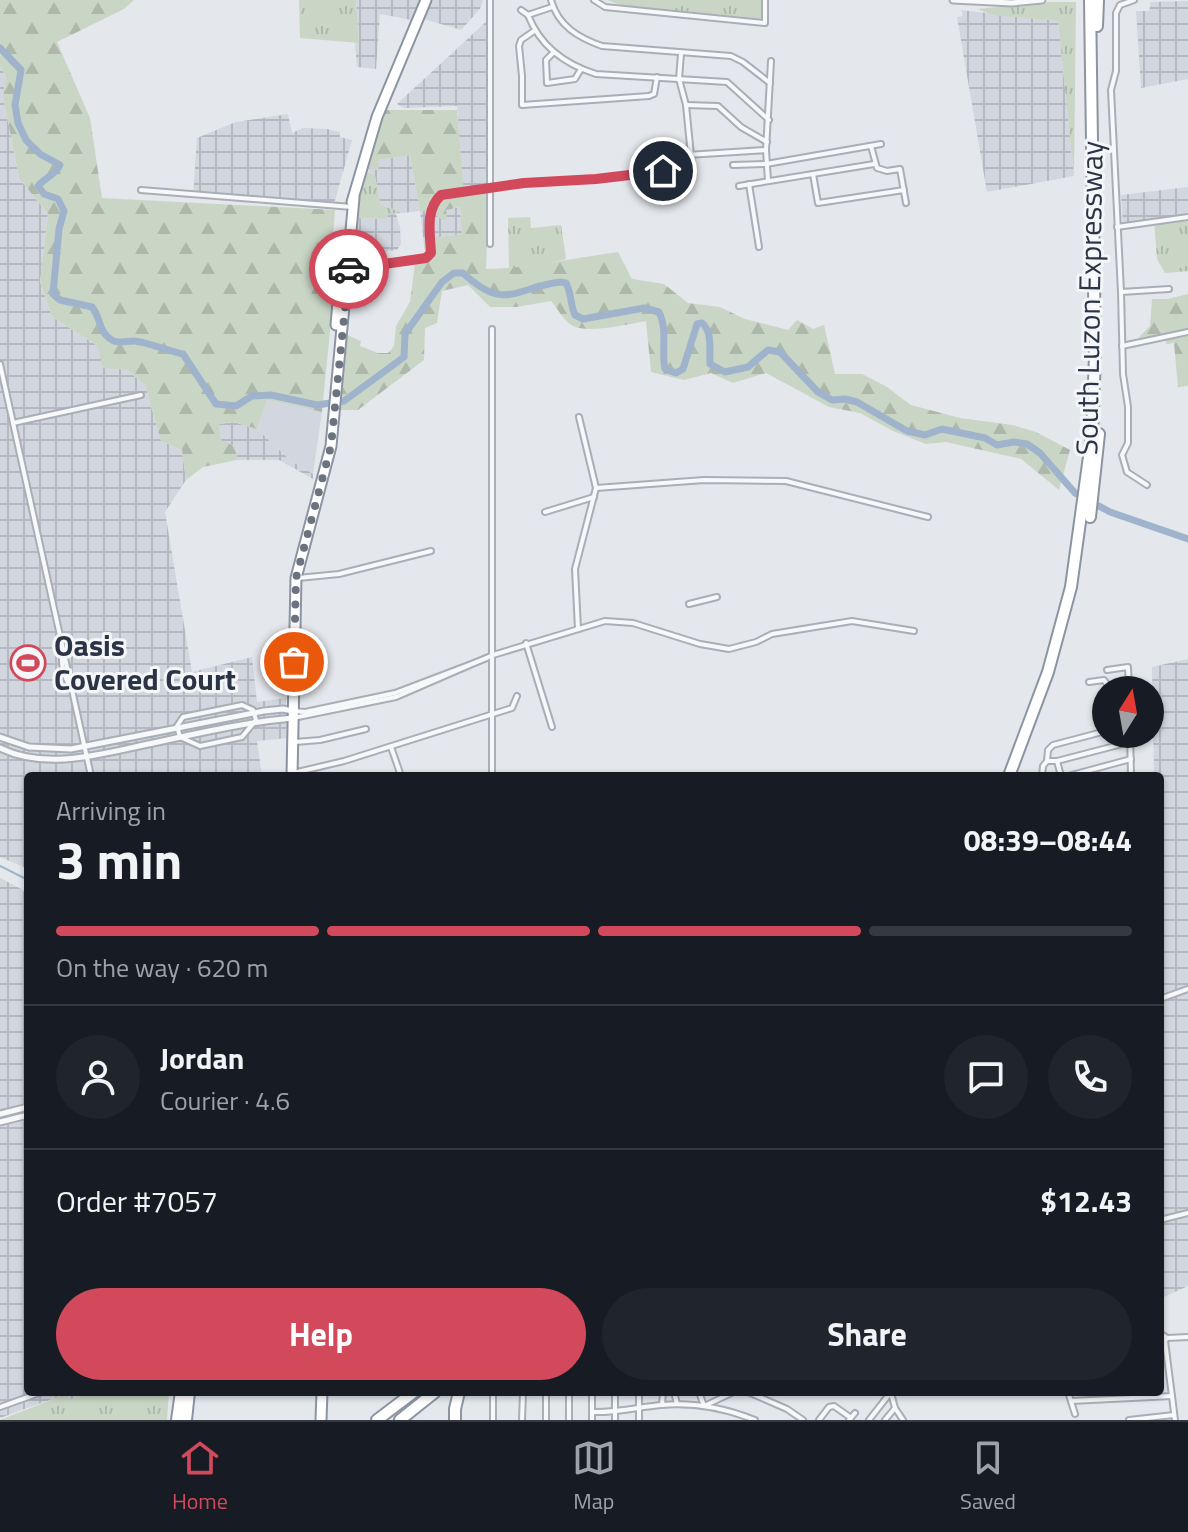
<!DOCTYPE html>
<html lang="en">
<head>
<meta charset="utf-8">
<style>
	body { margin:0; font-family:"Titillium Web",sans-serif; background:#20242c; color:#f1f3f6; height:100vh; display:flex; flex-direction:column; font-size:30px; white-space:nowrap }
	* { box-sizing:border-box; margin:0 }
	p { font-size:26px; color:#9ea1a6 }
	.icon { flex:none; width:44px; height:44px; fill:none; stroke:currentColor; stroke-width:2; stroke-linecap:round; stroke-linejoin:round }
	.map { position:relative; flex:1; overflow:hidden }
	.panel { position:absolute; left:24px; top:772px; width:1140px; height:624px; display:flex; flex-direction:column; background:#171b24; border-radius:8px; box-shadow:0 2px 6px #0004 }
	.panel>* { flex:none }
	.needle { width:52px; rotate:11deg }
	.buttons { position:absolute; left:1092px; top:676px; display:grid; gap:16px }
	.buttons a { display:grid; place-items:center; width:72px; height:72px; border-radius:50%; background:#171b24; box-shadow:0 2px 6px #0004; font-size:40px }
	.pin { position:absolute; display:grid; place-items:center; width:68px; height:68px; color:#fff; margin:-34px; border:4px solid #fff; border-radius:50%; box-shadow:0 2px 8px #0007 }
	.courier { position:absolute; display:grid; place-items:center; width:80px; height:80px; margin:-40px; border:6px solid #d1495b; border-radius:50%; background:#fff; color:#222; box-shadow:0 2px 10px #0007 }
	.summary em { font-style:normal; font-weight:700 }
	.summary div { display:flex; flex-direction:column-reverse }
	.summary { display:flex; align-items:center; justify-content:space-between; height:136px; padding:0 32px }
	h1 { font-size:52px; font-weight:700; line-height:60px }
	.bar { display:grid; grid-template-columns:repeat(4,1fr); gap:12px 8px; align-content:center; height:96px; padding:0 32px }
	.bar i { height:10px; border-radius:6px; background:#363941 }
	.bar .selected { background:#d1495b }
	.bar p { grid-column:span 4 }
	.line { display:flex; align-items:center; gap:20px; padding:0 32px; border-top:2px solid #363941 }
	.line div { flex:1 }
	.round { display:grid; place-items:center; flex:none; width:84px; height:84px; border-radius:42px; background:#20242c }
	.cta { display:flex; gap:16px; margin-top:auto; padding:16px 32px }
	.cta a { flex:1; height:92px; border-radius:48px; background:#d1495b; color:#fff; font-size:32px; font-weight:700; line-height:92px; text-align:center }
	.cta a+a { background:#20242c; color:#f1f3f6 }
	.dock { display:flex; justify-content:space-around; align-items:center; height:112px; border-top:2px solid #363941; background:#171b24; font-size:22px; color:#9ea1a6 }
	.dock a { display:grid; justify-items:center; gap:4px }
	.dock .selected { color:#d1495b }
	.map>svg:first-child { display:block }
</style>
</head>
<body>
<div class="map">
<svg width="1188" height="1420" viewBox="0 0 1188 1420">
	<defs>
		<pattern id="industrial-grid" width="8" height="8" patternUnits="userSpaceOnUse" patternTransform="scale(2)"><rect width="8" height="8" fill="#d2d6de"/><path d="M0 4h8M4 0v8" fill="none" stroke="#b4b8c0"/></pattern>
		<pattern id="grass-tufts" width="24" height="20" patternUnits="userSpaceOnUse" patternTransform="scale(2)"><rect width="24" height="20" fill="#c9d6c5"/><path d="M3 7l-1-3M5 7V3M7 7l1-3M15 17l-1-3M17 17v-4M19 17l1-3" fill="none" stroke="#adb8ab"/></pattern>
		<pattern id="forest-firs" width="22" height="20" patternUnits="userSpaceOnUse" patternTransform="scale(2)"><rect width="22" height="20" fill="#c9d6c5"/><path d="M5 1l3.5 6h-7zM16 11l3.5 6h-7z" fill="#adb8ab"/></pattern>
	</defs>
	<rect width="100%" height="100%" fill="#e4e7ec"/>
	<polygon fill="#d2d6de" points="267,400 322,412 313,474 291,461 257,429"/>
	<g fill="url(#industrial-grid)">
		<polygon points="356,0 419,0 411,20 380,14 376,69 357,67 355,43 359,43"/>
		<polygon points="433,0 483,0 480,9 461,30 424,19"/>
		<polygon points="1188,1 1188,79 1141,88 1136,11 1149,11 1151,2"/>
		<polygon points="961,10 1058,21 1074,176 987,192 957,17 963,16"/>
		<polygon points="488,20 490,188 463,190 457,106 404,108 397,104"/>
		<polygon points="0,66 6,77 3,96 19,178 48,214 40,282 52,317 98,346 145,385 161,441 182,450 186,480 165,512 192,672 252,657 257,702 286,698 287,738 257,741 262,776 28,776 28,868 26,868 0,857"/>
		<polygon points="288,114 292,133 303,128 327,129 340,132 340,137 352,140 334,204 286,199 193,196 197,138 236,122"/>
		<polygon points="410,155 420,210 429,211 440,216 445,210 460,207 462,234 439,237 423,237 420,211 402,213 380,204 375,176 368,171 369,168 378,170 378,160"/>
		<polygon points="1188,187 1188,215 1123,225 1121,195"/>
		<polygon points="387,214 396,214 400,227 401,244 397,250 352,255 356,218 387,219"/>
		<polygon points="234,422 257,429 291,461 313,474 313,479 279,460 237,460 235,446 221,441 219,424"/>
		<polygon points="1188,659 1188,1286 1160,1299 1160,776 1154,776 1152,667"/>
		<polygon points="0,878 23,890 28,901 28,1392 91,1392 69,1400 66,1394 0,1418"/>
	</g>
	<g fill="url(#grass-tufts)">
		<polygon points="299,0 356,0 359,43 300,38"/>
		<polygon points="607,0 763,0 762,19 621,5"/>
		<polygon points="1047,2 1076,2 1074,176 1058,21 993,15 977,9"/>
		<polygon points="364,171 375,175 380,204 402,213 388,214 387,219 356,218"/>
		<polygon points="1188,215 1188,271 1165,273 1157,259 1154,220"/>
		<polygon points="530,217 531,228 561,225 566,259 544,265 509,268 508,218"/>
		<polygon points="91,1392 169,1392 167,1420 0,1420 66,1394 69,1400"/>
	</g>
	<g fill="url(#forest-firs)">
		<polygon points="0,0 134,0 124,9 57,42 90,118 102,198 335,210 332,249 338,250 322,412 267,400 257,429 234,422 219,424 221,440 235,446 237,460 203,467 186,480 182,450 161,441 145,385 127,370 103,368 98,346 52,317 40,282 48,214 19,178 3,96 6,77 0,66"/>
		<path d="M386,110H457L464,193L489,190L486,269C531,268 574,258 618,252L632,279L664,284L688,303L720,307L745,319L788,330L797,320L813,329L824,325L835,374H862L887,387L911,405L960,418L1012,425L1036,432L1070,450L1059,490L1021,459L946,442L926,444L893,431L860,413L829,407L766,373L733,383L711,373L684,380L651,372L646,321C628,324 589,334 573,326C565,322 557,308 551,301L516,307H490L468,285L442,291L437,323L425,328L424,360L358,410H338L345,334L361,341L360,346L378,353H388L394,346L396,326L410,302L415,263L426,261L423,237H440L462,234L460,207L446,210L447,219L442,220L429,211H420L410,155L378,160L379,171L366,167Z"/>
		<polygon points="1188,294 1188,386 1178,387 1174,343 1166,344 1165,336 1138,338 1150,326 1152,299 1168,299"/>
	</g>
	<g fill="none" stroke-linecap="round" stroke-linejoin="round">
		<polyline stroke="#9fb4cc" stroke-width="2" points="0,866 28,880"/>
		<path stroke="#9fb4cc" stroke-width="7" d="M0,48L21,70L15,105L18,123L26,140L40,154L60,165C57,174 44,178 38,186L44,194L58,199L64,211L59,229L53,294L60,300L92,307C100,317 99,328 106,335C116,346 122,341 134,341C143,341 172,352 183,354L216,404L236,406L252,396L271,395L317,405L344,401L404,357L405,334L442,282L454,273H463C505,312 514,288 560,282L566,283C572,294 570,305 575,315L583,319L644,308L659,312C668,330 661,350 665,369L676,373L683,369L697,324L702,323C713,332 709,351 710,364L725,372L748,367L768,350L780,352L818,392L832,400L845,399L857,402L907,431L925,435L942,429L985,438L997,445L1014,442L1027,444L1040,453L1075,493L1110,512L1188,539"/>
		<defs>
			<g id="minor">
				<path d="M551,0C558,26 579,38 602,46L731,56L743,62L770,83"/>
				<polyline points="594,0 605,7 765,23 765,0"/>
				<polyline points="1134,0 1120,5 1116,13 1116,71 1111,90 1121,292 1169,289"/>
				<polyline points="521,10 528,15 552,7"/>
				<path d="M528,15C540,46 564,64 596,74L727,82L769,120"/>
				<polyline points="534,31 521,40 519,46 522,76 522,105 649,96 654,94 657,77"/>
				<polyline points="553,53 546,60 547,83 575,79 581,69"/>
				<polyline points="681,54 679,79 686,105 692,166"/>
				<polyline points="686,105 718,106 741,127 767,142"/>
				<polyline points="871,146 877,168 887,171 900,169 906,203"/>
				<polyline points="671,156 766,150"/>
				<polyline points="733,165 766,164 881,144"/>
				<polyline points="813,174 818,203 904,190"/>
				<polyline points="768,181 766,150 771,61"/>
				<polyline points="749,184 759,247"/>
				<polyline points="739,186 874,164"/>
				<polyline points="141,190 352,207"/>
				<polyline points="1117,227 1188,217"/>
				<polyline points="490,244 490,0"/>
				<path d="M349,269L426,258L431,253C430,233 425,210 441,195L524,183L596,179L663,171"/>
				<polyline points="1121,292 1123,374 1128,407 1128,443 1122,455 1127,472 1147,485"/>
				<polyline points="1122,346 1188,332"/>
				<polyline points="0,364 91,776"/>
				<polyline points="13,423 141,395"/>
				<polyline points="596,488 704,480 786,481 928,517"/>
				<polyline points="545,512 594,497"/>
				<polyline points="298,578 339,574 431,551"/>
				<polyline points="689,604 717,597"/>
				<polyline points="578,629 575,569 596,488 579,417"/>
				<polyline points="526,643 552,727"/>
				<path d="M63,652C60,662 64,679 71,686"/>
				<polyline points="297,662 320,662"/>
				<polyline points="1107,670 1128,667 1129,690"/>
				<polyline points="1089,682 1104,680 1109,687"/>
				<polyline points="1109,687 1129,681"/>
				<polygon points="242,705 253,710 256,720 242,737 200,746 180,737 177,726 183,717"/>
				<polyline points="294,711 305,712 395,693 487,658"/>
				<polyline points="293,718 396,697 493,655 605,621 633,623 700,644 729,649 756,642 772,634 852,621 914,631"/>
				<polyline points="1106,731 1053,745 1048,750 1047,761 1057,761 1130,742"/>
				<polyline points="1130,734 1131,776"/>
				<polyline points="295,742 320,740 366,729"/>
				<polyline points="391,747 401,776"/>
				<polyline points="1057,761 1061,776"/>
				<polyline points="293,773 344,761 512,708 517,696"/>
				<polyline points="492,776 492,329"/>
				<polyline points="1042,776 1043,766 1047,761"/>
				<polyline points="1068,776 1131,759"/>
				<polyline points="1160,999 1188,989"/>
				<polyline points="1160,1220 1188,1213"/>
				<polyline points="1167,1338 1188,1337"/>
				<polyline points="1160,1339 1163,1335 1167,1338 1165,1341 1161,1339"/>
				<polyline points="1165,1341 1175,1420"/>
				<polyline points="493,1392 493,1420"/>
				<polyline points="546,1392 546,1420"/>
				<polyline points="569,1392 569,1420"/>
				<polyline points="592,1392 592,1420"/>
				<polyline points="639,1392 639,1420"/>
				<polyline points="674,1392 677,1404"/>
				<polyline points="699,1392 704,1406 734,1392"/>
				<polyline points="748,1392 787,1409 803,1420"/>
				<polyline points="1068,1392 1075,1414"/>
				<polyline points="891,1393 895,1408 903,1420"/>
				<polyline points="1071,1401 1172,1396"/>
				<polyline points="662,1405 663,1392"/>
				<polyline points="0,1407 42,1392"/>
				<path d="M592,1412C616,1413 638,1407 661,1405C693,1402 725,1408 755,1420"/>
				<polyline points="522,1420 523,1392"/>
				<polyline points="615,1420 615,1392"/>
				<polyline points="819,1420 829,1407 834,1406 851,1418"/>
				<polyline points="849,1420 855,1413"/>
				<polyline points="869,1420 891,1392"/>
				<polyline points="885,1420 895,1408"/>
				<polyline points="1129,1420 1174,1415"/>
			</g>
			<g id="tertiary">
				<polyline points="953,0 1012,3 1042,0"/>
				<polyline points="0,737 29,747 71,749 264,711 283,709 292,711"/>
				<path d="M0,748C49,772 107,752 158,742C203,732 248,722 293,718"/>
				<polyline points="0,1114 28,1107"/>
				<polyline points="0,1122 28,1115"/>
			</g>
			<g id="trunk">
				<polyline points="352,202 377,117 426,0"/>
				<polyline points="336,325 343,244"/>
				<polyline points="292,776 296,578 331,446 354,198"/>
				<polyline points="321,1420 322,1392"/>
			</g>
			<g id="motorway">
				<polyline points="1097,26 1098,0"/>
				<polyline points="1090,517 1099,434"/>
				<polyline points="1009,776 1048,672 1071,587 1092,435 1095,356 1090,0"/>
				<polyline points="177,1420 181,1392"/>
				<polyline points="186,1420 189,1392"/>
				<polyline points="377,1420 414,1392"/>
				<polyline points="400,1420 435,1392"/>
				<polyline points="455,1420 455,1409 459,1392"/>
			</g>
		</defs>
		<use href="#minor" stroke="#a9aeb7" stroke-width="8"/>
		<use href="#tertiary" stroke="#a9aeb7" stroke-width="9"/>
		<use href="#trunk" stroke="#8b94a3" stroke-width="13"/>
		<use href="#motorway" stroke="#8b94a3" stroke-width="14"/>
		<use href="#minor" stroke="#f7f8fa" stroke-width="4"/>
		<use href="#tertiary" stroke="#f7f8fa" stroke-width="5"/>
		<use href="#trunk" stroke="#fff" stroke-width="9"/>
		<use href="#motorway" stroke="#fff" stroke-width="10"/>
	</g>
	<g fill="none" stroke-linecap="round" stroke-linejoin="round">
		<polyline stroke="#6c737f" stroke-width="8" stroke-dasharray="0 14.4" points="294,662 296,578 331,446 349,269"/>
		<path stroke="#d1495b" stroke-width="10" d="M349,269L426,258L431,253C430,233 425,210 441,195L524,183L596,179L663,171"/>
	</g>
	<defs>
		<symbol id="stadium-ring" viewBox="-11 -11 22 22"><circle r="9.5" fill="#f4f6f9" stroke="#d1495b" stroke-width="1.5"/><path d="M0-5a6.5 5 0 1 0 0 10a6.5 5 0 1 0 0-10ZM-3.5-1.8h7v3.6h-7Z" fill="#d1495b"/></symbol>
	</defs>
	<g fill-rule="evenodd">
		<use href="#stadium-ring" x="8" y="643" width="40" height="40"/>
	</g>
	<g text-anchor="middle" stroke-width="6" stroke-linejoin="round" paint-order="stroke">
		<g font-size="30" fill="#2b3445" stroke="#f4f6f9">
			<text transform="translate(1090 298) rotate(-89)" y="10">South Luzon Expressway</text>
		</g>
		<g font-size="30" font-weight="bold" fill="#2b3445" stroke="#f4f6f9" text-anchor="start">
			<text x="54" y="656">Oasis<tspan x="54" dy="34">Covered Court</tspan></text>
		</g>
	</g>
</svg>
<div class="buttons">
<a><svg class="needle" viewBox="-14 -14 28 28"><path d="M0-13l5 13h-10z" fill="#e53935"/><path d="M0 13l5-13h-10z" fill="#9ea1a6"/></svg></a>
</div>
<div class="pin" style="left:294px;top:662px;background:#ea580c"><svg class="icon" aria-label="bag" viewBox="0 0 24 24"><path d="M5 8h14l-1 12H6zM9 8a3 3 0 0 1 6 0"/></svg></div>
<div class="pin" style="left:663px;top:171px;background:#1f2937"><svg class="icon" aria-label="home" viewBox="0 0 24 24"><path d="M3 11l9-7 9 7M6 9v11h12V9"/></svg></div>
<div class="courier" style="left:349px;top:269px"><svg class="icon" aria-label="car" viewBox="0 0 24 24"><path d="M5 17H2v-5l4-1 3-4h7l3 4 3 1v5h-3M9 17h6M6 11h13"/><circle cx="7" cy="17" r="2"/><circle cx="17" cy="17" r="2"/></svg></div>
<section class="panel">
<div class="summary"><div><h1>3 min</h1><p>Arriving in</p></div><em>08:39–08:44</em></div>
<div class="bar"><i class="selected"></i><i class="selected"></i><i class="selected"></i><i></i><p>On the way · 620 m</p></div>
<div class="line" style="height:144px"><a class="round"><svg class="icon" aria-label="person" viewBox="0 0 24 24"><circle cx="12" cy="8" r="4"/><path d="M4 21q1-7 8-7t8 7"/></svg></a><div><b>Jordan</b><p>Courier · 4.6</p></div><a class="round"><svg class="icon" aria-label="chat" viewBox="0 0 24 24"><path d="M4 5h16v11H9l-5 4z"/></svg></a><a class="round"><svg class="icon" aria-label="phone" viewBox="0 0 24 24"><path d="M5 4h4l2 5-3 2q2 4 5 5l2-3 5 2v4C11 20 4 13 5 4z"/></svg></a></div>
<div class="line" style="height:104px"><div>Order #7057</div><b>$12.43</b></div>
<div class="cta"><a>Help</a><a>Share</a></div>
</section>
</div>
<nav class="dock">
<a class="selected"><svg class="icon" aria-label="home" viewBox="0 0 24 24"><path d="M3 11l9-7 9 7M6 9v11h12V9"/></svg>Home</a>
<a><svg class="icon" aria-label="map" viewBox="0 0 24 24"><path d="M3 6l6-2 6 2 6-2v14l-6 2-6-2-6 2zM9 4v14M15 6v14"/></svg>Map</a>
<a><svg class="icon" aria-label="saved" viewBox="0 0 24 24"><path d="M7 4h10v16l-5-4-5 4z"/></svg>Saved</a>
</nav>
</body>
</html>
